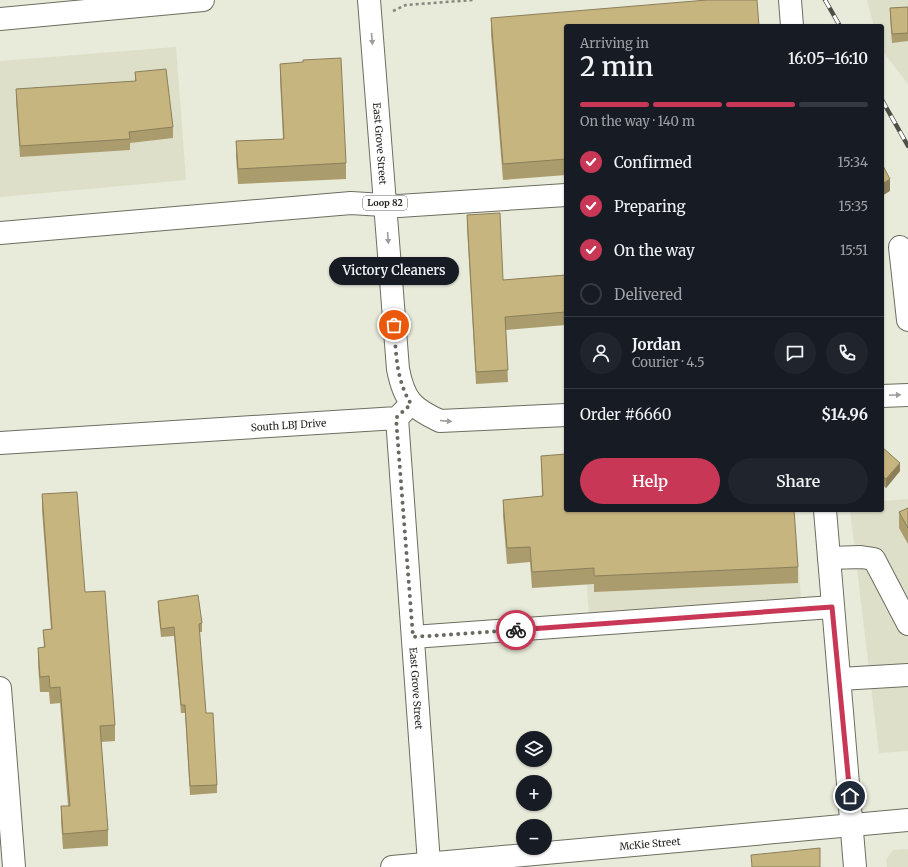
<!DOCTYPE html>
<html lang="en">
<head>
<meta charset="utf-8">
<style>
	body { margin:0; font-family:Merriweather,serif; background:#20242c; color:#f1f3f6; height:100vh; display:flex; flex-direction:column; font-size:15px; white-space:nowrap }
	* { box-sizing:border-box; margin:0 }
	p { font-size:13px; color:#9ea1a6 }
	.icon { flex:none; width:22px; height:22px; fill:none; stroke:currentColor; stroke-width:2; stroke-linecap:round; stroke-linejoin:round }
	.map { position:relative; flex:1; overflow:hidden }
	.side { position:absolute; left:564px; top:24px; width:320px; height:488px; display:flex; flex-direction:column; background:#171b24; border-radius:4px; box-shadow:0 1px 3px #0004 }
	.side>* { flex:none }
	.fabs { position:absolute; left:516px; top:731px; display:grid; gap:8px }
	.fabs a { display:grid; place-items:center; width:36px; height:36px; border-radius:50%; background:#171b24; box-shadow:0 1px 3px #0004; font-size:20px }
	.pin { position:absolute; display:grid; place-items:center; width:34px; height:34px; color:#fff; margin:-17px; border:2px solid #fff; border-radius:50%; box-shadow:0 1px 4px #0007 }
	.courier { position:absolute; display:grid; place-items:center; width:40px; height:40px; margin:-20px; border:3px solid #c83856; border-radius:50%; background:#fff; color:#222; box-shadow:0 1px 5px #0007 }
	.bubble { position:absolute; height:28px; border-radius:14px; background:#171b24; box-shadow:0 1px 3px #0004; font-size:13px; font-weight:600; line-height:28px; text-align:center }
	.overview em { font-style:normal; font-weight:600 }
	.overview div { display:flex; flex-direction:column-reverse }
	.overview { display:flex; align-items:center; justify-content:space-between; height:68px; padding:0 16px }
	h1 { font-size:26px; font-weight:600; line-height:30px }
	.bar { display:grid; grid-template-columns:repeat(4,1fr); gap:6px 4px; align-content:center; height:48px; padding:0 16px }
	.bar i { height:5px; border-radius:3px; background:#363941 }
	.bar .on { background:#c83856 }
	.bar p { grid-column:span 4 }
	.line { display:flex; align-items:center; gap:10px; padding:0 16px; border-top:1px solid #363941 }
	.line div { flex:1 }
	.round { display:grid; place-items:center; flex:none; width:42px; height:42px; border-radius:21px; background:#20242c }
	ol { padding:0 16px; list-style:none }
	li { display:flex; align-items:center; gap:12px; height:44px }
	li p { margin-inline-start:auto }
	li .icon { padding:4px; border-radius:50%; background:#c83856; color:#fff; stroke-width:4 }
	li:last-child { color:#9ea1a6 }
	li i { width:22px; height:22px; border:2px solid #363941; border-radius:50% }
	.button { display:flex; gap:8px; margin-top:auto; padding:8px 16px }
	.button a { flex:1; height:46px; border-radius:24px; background:#c83856; color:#fff; font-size:16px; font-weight:600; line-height:46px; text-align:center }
	.button a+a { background:#20242c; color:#f1f3f6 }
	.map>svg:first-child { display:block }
</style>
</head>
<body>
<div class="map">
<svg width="908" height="867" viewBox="0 0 908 867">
	<rect width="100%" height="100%" fill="#e8eada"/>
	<g fill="#dddfc9">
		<polygon points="867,0 908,0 908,84 882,50 882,26 874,26"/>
		<polygon points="176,47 186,180 0,197 0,61"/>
		<polygon points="908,499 908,751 879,753 850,510 882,510 882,501"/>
		<polygon points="582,510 795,510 801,601 589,615"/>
		<polygon points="908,849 908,867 887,867 886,860 893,850"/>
	</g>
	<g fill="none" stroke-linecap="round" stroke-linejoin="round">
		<defs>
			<g id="minor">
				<polyline points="790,0 792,26"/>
				<polyline points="0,233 351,203 399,206 566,195"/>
				<polyline points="900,247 908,320"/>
				<path id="s1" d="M397,418L429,863"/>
				<path id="s2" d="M0,443L397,418L406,409"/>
				<polyline points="825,510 855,867"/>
				<polyline points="829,558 861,557 874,559 908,624"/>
				<polyline points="413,637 832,607"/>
				<polyline points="840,679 908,675"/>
				<polyline points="0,688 14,867"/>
				<path id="s3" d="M392,867L908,820"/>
			</g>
			<g id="major">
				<path id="s4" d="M369,0L398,369C404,400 412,408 440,421L566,415"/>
				<polyline points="0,19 203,0"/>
				<polyline points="882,396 908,395"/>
			</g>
		</defs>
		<use href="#minor" stroke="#6d6e60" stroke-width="24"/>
		<use href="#major" stroke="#6d6e60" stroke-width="24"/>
		<polyline stroke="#86877c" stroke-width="2.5" stroke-dasharray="3 3" stroke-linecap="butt" points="393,11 406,5 473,0"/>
		<use href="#minor" stroke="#fff" stroke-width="22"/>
		<use href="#major" stroke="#fff" stroke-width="22"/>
		<defs>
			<g id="rail">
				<polyline points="825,0 840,26"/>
				<polyline points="882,100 908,146"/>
			</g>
		</defs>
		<use href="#rail" stroke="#4e4f47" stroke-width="4.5"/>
		<use href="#rail" stroke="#fff" stroke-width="3" stroke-dasharray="9" stroke-linecap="butt"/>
	</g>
	<g fill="#ab9c6e">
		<polygon points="908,7 908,41 892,43 890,17 890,8"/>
		<polygon points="491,18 566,26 566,175 503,180 491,34"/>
		<polygon points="280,64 346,163 346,179 238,184 236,157 236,141 283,139 280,80"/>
		<polygon points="135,72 173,127 173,138 130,143 130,150 20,157 16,100 16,89 135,81"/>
		<polygon points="467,215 503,280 566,275 566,325 506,330 508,382 476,384 467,227"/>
		<polygon points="882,447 900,471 886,488 882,485"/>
		<polygon points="541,456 566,510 798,567 798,583 594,592 594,584 532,588 530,562 507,564 503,516 503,500 542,496"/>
		<polygon points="42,494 85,592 115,725 115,741 101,742 108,830 108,846 63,849 61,822 61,806 68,806 60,703 50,704 49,692 40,692 38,664 38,648 44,647 43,630 51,629 42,510"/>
		<polygon points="908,508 908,544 899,528 899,512"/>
		<polygon points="158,601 202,623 202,632 199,632 206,713 217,785 217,793 190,795 185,713 181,713 174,636 161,637 158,609"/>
	</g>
	<g fill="#8b7f5a">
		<polygon points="890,179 890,191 882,196 882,184"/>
		<polygon points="900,463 900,471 886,488 886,479"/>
	</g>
	<g fill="#c7b580" stroke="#8b7f5a">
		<polygon points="707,0 757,0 759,26 566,26 566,159 503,164 491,18"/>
		<polygon points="908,7 908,33 892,34 890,8"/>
		<polygon points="341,58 346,163 238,169 236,141 284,139 280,64 303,62 303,60"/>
		<polygon points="166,69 173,127 129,132 130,139 20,146 16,89 136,81 135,72"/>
		<polygon points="882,164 890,179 882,184"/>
		<polygon points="500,213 503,280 566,275 566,312 505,317 508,370 476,372 467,215"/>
		<polygon points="882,447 900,463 886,479 882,476"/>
		<polygon points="566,454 566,510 794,510 798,567 594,576 594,568 532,572 530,547 507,548 503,500 543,496 541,456"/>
		<polygon points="77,492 85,592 105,591 115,725 100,726 108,830 63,834 61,806 70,806 60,687 50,688 49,676 40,677 38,648 45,647 43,630 52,629 42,494"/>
		<polygon points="908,508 908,528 899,512"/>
		<polygon points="198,595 202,623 199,624 206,713 213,713 217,785 190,786 185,705 181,705 174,627 161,629 158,601"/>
		<polygon points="820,848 820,867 752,867 751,855"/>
	</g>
	<defs><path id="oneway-solid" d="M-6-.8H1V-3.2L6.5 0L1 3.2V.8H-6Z"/></defs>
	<g fill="#9c9c9a">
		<use href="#oneway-solid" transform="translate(372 39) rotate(85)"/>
		<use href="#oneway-solid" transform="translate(388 238) rotate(86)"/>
		<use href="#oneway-solid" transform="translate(895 395) rotate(-2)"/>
		<use href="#oneway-solid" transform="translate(446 421) rotate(5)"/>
	</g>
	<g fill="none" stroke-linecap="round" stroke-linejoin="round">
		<path stroke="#686960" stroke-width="4" stroke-dasharray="0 7.2" d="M394,325C396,353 396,380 411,404L396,418L413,637L516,630"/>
		<polyline stroke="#c83856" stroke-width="5" points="516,630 832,607 850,796"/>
	</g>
	<g text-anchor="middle" stroke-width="3" stroke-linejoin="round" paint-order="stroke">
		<rect fill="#fff" stroke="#656662" stroke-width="1" x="363" y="196" width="44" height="14" rx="3"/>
		<g font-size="9" font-weight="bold" fill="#23241e">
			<text x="385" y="206">Loop 82</text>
		</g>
		<g font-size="10" fill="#23241e" stroke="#fff">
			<text dy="4" stroke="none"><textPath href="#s4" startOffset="144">East Grove Street</textPath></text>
			<text dy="4" stroke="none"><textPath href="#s2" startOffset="289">South LBJ Drive</textPath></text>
			<text dy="4" stroke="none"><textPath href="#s1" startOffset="271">East Grove Street</textPath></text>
			<text dy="4" stroke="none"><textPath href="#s3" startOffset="259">McKie Street</textPath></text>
		</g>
	</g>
</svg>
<div class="fabs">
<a><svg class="icon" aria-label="layers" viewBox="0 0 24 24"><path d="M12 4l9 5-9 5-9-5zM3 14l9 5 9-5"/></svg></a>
<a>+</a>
<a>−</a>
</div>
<div class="pin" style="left:394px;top:325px;background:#ea580c"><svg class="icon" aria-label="bag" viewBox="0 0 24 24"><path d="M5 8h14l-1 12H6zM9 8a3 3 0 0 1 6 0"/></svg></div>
<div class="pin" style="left:850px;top:796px;background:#1f2937"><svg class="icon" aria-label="home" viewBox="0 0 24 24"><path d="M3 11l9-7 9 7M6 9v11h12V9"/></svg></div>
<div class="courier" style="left:516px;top:630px"><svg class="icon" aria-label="bike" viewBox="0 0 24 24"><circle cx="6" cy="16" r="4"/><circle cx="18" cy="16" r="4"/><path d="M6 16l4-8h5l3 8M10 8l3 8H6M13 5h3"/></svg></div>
<div class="bubble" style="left:329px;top:257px;width:130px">Victory Cleaners</div>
<section class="side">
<div class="overview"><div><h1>2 min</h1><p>Arriving in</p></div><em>16:05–16:10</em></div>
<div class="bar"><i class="on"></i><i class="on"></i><i class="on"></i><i></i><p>On the way · 140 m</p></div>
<ol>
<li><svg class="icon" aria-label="check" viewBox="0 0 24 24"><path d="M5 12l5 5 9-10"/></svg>Confirmed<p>15:34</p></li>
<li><svg class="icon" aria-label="check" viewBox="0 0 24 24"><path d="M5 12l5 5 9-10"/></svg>Preparing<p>15:35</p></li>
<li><svg class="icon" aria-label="check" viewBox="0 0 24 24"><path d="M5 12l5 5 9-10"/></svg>On the way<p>15:51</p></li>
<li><i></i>Delivered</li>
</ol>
<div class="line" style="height:72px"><a class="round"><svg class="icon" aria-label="person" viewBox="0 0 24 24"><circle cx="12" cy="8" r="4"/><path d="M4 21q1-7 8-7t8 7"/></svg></a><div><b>Jordan</b><p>Courier · 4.5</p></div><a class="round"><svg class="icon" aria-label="chat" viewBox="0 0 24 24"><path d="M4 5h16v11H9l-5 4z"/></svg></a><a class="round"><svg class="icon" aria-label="phone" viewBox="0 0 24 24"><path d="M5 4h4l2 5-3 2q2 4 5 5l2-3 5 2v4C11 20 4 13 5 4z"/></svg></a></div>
<div class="line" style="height:52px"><div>Order #6660</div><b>$14.96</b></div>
<div class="button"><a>Help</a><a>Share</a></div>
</section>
</div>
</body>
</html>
